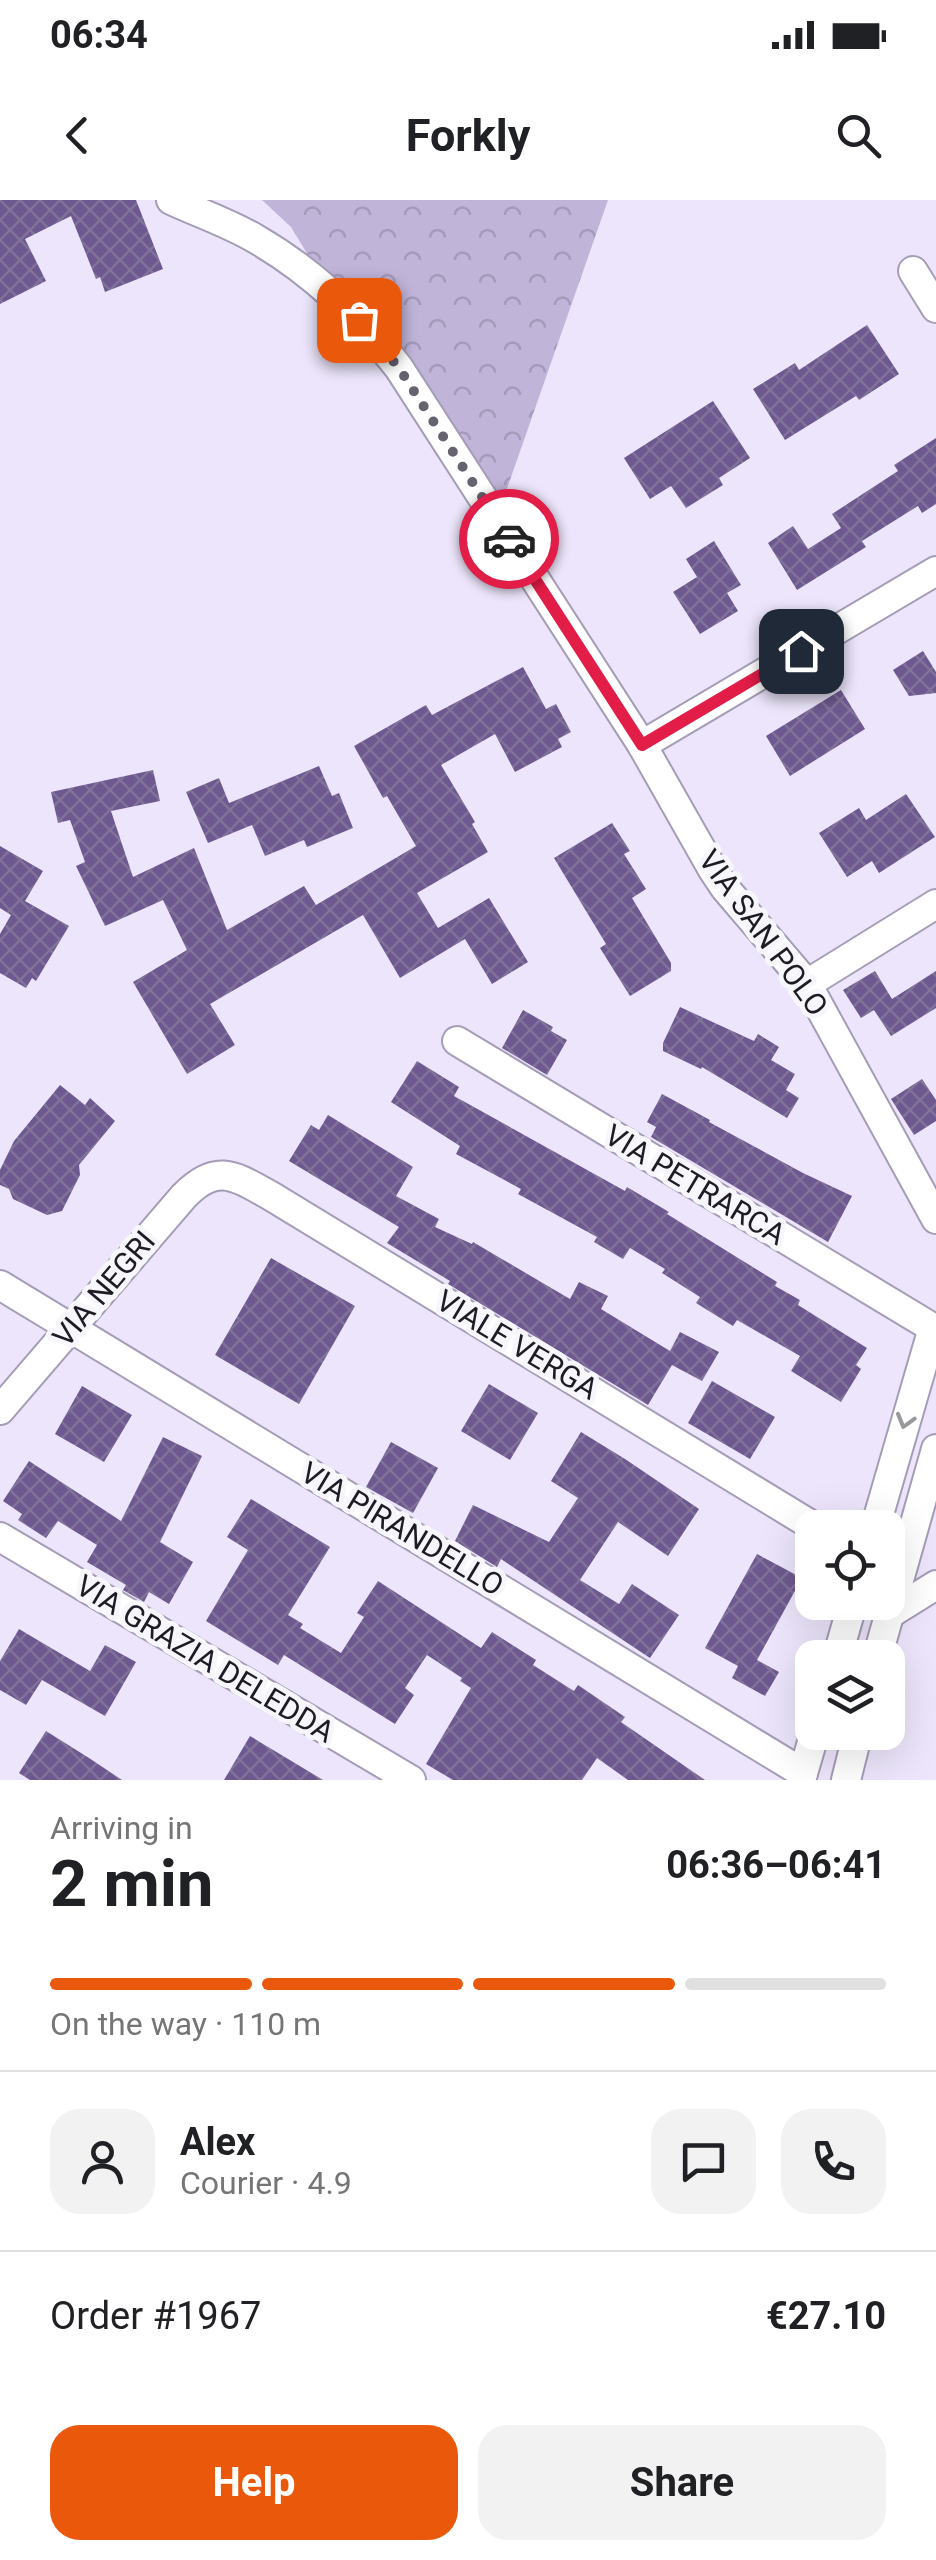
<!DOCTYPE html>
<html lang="en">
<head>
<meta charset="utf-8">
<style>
	body { margin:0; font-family:Roboto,sans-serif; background:#f2f2f2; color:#202124; height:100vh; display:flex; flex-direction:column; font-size:38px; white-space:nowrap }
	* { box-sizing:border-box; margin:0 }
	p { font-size:32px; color:#757577 }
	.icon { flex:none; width:55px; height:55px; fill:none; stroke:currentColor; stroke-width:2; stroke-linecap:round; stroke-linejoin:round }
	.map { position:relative; height:1580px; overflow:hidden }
	.drawer { display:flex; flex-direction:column; background:#fff; flex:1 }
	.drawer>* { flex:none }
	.controls { position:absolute; left:795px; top:1310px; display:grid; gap:20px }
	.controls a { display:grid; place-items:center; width:110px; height:110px; border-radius:20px; background:#fff; box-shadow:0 10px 40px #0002; font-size:50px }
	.pin { position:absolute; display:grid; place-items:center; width:85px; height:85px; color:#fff; margin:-42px; border-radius:20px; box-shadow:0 5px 15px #0006 }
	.courier { position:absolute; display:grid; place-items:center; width:100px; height:100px; margin:-50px; border:8px solid #e11d48; border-radius:50%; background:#fff; color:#222; box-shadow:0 2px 12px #0007 }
	.overview em { font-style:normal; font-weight:700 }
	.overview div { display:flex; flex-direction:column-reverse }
	.overview { display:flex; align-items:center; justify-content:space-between; height:170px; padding:0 50px }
	h1 { font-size:65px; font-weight:700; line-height:75px }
	.bar { display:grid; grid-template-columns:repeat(4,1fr); gap:15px 10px; align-content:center; height:120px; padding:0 50px }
	.bar i { height:12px; border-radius:8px; background:#e0e0e0 }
	.bar .on { background:#ea580c }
	.bar p { grid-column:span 4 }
	.line { display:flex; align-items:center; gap:25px; padding:0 50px; border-top:2px solid #e0e0e0 }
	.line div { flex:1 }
	.round { display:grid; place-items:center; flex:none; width:105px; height:105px; border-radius:30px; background:#f2f2f2 }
	.button { display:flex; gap:20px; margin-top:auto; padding:20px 50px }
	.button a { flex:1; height:115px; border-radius:30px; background:#ea580c; color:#fff; font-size:40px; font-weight:700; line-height:115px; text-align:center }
	.button a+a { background:#f2f2f2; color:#202124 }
	.status { display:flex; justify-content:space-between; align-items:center; height:70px; padding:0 50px; background:#fff; direction:ltr }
	.status svg { height:28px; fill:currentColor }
	header { display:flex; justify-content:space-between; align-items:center; height:130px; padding:0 50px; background:#fff; font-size:45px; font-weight:700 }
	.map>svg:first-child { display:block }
</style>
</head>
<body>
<div class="status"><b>06:34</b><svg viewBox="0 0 49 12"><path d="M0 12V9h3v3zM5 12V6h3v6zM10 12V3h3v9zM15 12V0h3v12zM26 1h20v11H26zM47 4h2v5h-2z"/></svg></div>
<header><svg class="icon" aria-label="back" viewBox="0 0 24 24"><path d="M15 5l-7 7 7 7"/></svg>Forkly<svg class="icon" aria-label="search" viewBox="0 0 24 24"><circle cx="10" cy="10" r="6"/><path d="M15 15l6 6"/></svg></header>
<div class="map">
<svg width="936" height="1580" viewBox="0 0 936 1580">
	<defs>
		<pattern id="forest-crowns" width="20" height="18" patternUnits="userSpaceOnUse" patternTransform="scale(2.5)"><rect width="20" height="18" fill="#c0b4d9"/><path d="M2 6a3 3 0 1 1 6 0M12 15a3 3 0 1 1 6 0" fill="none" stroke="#a59aba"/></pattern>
		<pattern id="building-cross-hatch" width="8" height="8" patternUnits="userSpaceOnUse" patternTransform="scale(2.5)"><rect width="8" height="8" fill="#6d598f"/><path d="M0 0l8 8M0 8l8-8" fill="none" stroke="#81729a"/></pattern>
	</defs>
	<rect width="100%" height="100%" fill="#ece5fb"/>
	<polygon fill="url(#forest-crowns)" points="262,0 608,0 496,320 328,88 291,27"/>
	<g fill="url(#building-cross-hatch)">
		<polygon points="0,0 136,0 163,69 105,92 100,77 96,79 71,16 25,39 46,81 0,104"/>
		<polygon points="867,125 899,174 859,200 856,196 785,240 753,189 795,163 799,170"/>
		<polygon points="713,201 750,258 719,278 723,285 686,308 671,286 650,299 624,258"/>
		<polygon points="936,238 936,304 922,313 918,306 862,341 866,347 797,390 768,343 793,326 808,349 841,328 832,314 898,271 894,265"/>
		<polygon points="714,341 741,385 727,393 738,411 700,434 673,392 697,377 686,359"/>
		<polygon points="923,451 936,472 936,493 909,496 893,470"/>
		<polygon points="523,467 546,509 556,504 571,532 558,539 562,547 515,572 495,534 441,565 475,622 472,624 488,652 417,693 438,728 489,698 528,762 492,784 465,739 400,778 363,715 210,804 235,845 187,874 133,782 187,750 163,700 105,726 76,666 85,662 70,620 58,623 51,592 153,570 160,601 111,611 133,677 194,648 227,730 304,686 316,705 416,646 387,596 383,598 354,546 426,505 432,515"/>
		<polygon points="841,490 865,529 790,576 766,536"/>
		<polygon points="319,566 332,596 339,593 353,628 307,647 304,640 265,656 252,625 208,643 186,592 219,578 229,603"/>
		<polygon points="906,594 935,637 879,673 872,661 847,677 819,633 859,608 866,620"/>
		<polygon points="612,623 630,651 624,654 646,689 632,698 671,763 671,771 630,796 600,748 606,744 554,658"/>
		<polygon points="0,646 43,671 25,701 69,726 36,781 32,778 26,788 0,773 0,734 11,715 0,708"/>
		<polygon points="875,771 892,799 936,771 936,808 891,836 874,810 861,818 843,790"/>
		<polygon points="680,807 754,841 758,834 779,847 771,860 795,874 786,890 799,898 787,918 702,867 701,869 663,851 663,843"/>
		<polygon points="523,810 553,827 551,831 567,840 547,875 502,848"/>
		<polygon points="417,861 459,887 454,896 625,991 627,987 669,1012 667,1014 777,1082 775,1086 800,1100 798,1105 867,1148 856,1165 861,1169 841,1202 791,1171 800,1156 737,1120 733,1126 696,1103 700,1097 662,1073 665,1069 630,1048 623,1059 594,1042 597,1037 518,994 521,989 456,954 460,946 391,902"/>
		<polygon points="922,879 936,900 936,921 914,935 891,899"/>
		<polygon points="60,885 85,905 90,898 115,921 79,965 80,975 62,1011 47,1015 13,999 9,989 0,985 0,970 14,941"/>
		<polygon points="662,894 710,920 709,922 803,973 852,996 828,1042 651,937 656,927 647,922"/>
		<polygon points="328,915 413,967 396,996 439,1019 435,1027 472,1044 473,1042 570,1099 579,1082 608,1096 601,1109 670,1151 680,1132 719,1152 702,1181 672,1165 648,1205 448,1084 450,1081 387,1043 399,1027 289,961 311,925 319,930"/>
		<polygon points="271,1058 355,1106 299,1204 215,1155"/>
		<polygon points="712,1181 775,1217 750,1259 688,1223"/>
		<polygon points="489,1184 538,1213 510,1260 461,1231"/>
		<polygon points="82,1186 132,1215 104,1262 55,1234"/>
		<polygon points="581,1232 625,1259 699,1309 668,1356 618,1322 580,1380 619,1404 632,1384 679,1415 650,1458 501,1359 497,1367 455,1341 473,1305 549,1342 578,1298 551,1281"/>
		<polygon points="163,1237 202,1256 160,1342 193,1362 169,1404 149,1392 144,1402 123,1390 126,1385 87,1362 97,1345 58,1321 46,1338 18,1320 22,1314 3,1301 29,1261 121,1321"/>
		<polygon points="391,1242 438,1268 413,1313 366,1287"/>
		<polygon points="251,1299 330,1347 288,1415 303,1424 300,1428 341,1453 364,1417 357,1413 378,1381 481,1448 492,1432 536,1460 533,1465 574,1491 578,1485 625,1517 621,1522 705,1580 628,1580 597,1558 582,1580 453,1580 426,1564 471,1488 460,1481 462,1478 427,1455 405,1488 414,1495 395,1524 284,1455 278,1465 206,1421 248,1350 227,1337"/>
		<polygon points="757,1354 802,1378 757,1460 779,1472 765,1496 732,1478 738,1466 705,1448"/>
		<polygon points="19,1429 90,1471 105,1445 136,1462 105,1516 42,1480 26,1505 0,1490 0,1461"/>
		<polygon points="46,1531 89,1558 122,1580 30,1580 19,1573"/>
		<polygon points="250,1536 323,1580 224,1580"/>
	</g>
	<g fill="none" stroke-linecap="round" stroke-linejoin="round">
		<defs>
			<g id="street">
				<path d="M171,0C199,13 229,23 256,39C313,72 359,116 399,168L642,545L713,670L725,688L807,784L936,1019"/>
				<polyline points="913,71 936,108"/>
				<polyline points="642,545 936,371"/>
				<polyline points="807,784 936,704"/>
				<polyline points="457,841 933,1128 936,1132"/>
				<polyline points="0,1085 803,1573"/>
				<path d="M0,1210L184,996C217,962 235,976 271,996L816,1328"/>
				<polyline points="875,1328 933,1128"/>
				<polyline points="0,1337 411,1580"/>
				<polyline points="888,1415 936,1385"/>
				<polyline points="837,1458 853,1402"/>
				<polyline points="877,1458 936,1249"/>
				<polyline points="801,1580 815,1532"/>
				<polyline points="846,1580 858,1532"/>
			</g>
		</defs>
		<use href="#street" stroke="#a59db7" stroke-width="32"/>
		<use href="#street" stroke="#fff" stroke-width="28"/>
	</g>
	<defs><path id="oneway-chevron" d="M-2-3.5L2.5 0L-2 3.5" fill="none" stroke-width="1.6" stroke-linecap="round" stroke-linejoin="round" transform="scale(2.5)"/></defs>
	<use stroke="#9a989c" href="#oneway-chevron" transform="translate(905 1221) rotate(106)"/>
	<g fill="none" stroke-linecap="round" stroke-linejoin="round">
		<polyline stroke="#66626f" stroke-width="10" stroke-dasharray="0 18" points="359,120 399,168 509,339"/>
		<polyline stroke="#e11d48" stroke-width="12" points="509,339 642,545 801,451"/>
	</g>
	<g text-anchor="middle" stroke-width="10" stroke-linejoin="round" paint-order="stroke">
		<g font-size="30" fill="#1e1b24" stroke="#f7f6fb">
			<text transform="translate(763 733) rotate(54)" y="10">VIA SAN POLO</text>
			<text transform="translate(695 985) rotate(31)" y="10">VIA PETRARCA</text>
			<text transform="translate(104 1089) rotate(-50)" y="10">VIA NEGRI</text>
			<text transform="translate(517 1145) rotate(31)" y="10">VIALE VERGA</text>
			<text transform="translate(402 1329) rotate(31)" y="10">VIA PIRANDELLO</text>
			<text transform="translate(205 1459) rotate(31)" y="10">VIA GRAZIA DELEDDA</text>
		</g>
	</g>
</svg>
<div class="controls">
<a><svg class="icon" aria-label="locate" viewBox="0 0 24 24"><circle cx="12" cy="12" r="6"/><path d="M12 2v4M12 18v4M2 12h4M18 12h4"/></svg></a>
<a><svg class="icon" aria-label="layers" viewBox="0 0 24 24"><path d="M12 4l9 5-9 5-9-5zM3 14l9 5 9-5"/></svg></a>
</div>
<div class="pin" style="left:359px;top:120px;background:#ea580c"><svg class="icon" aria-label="bag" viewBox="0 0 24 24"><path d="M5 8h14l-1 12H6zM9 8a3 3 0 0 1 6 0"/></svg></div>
<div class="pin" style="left:801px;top:451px;background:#1f2937"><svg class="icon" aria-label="home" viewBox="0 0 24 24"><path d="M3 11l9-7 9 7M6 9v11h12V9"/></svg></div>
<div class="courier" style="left:509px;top:339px"><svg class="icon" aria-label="car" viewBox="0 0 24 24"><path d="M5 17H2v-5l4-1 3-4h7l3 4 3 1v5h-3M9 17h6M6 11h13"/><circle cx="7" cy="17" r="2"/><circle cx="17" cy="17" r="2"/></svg></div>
</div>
<section class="drawer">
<div class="overview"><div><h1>2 min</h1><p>Arriving in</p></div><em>06:36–06:41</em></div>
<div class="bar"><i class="on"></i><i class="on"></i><i class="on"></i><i></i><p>On the way · 110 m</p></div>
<div class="line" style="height:180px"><a class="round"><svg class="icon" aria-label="person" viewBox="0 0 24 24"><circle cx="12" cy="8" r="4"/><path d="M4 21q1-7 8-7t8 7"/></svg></a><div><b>Alex</b><p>Courier · 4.9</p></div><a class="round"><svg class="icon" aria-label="chat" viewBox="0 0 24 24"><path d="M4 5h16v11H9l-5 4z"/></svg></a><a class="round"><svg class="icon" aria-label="phone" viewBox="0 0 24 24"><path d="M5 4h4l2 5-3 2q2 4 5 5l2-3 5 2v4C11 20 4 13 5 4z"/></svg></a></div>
<div class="line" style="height:130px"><div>Order #1967</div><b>€27.10</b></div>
<div class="button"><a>Help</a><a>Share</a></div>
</section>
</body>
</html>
